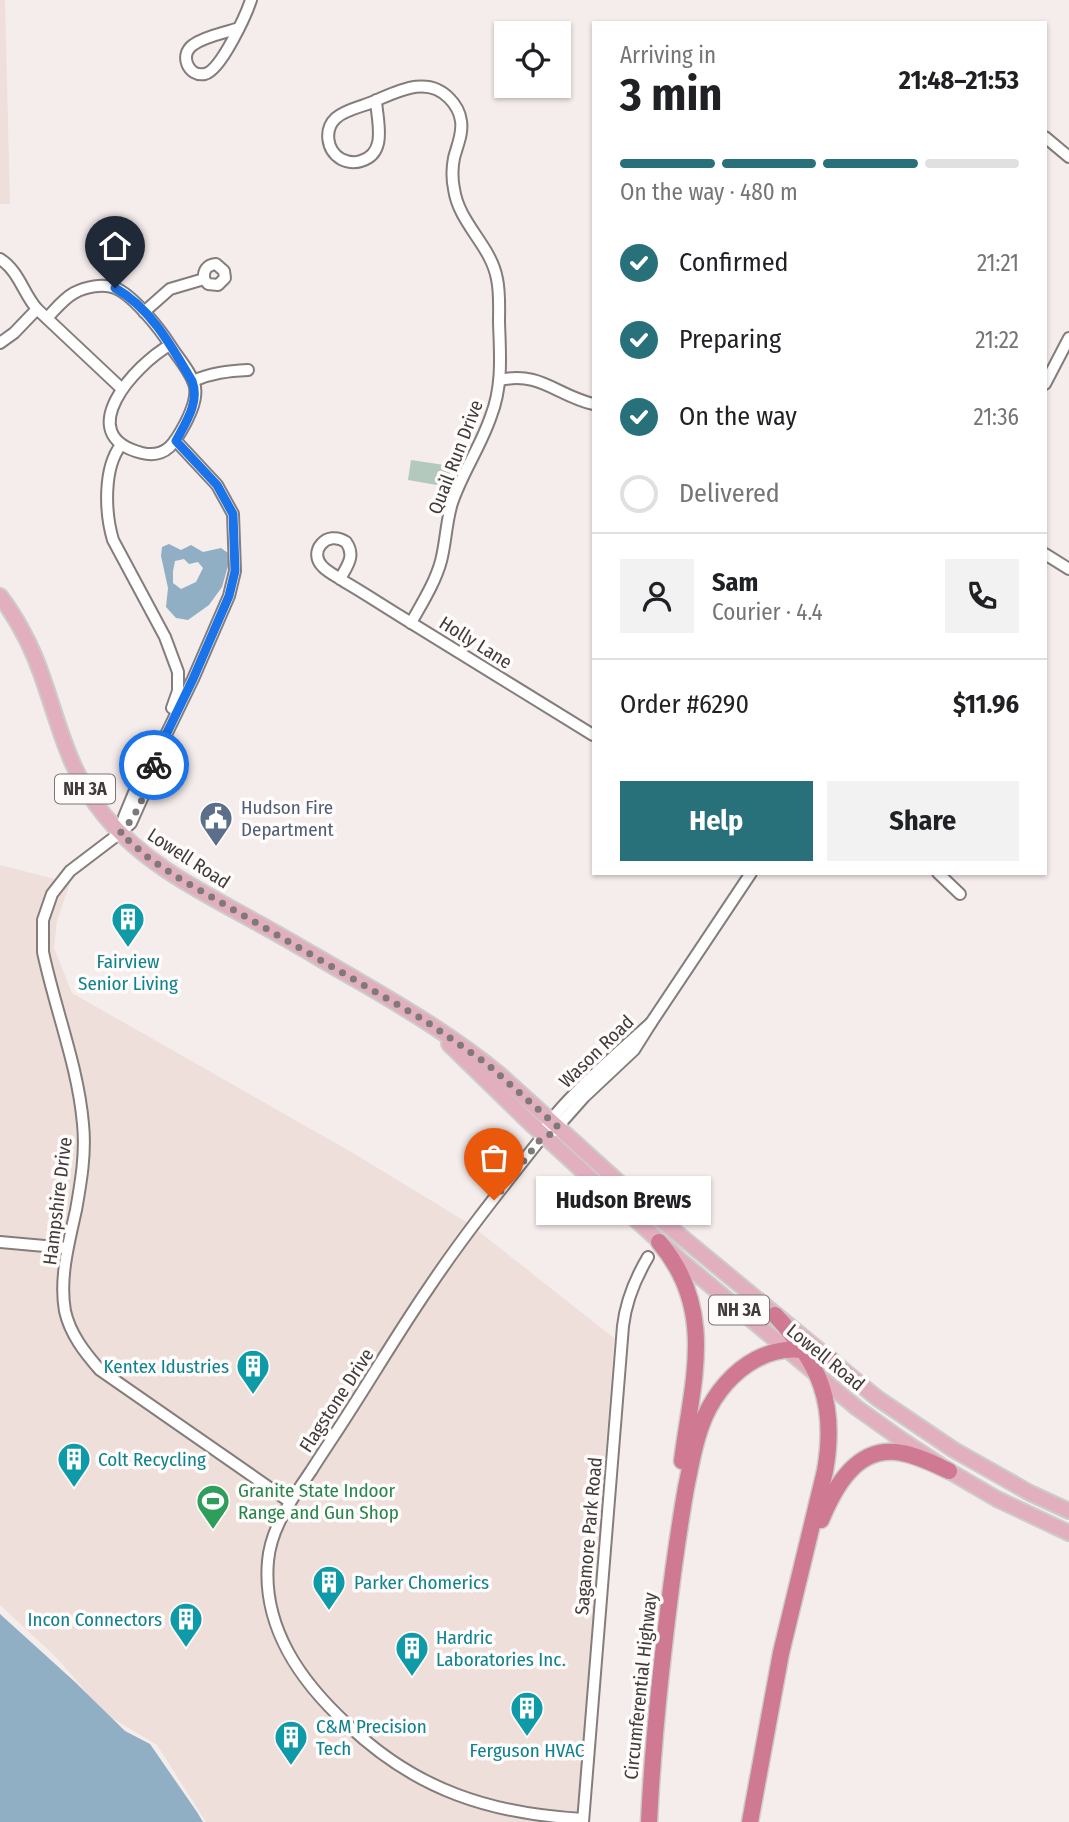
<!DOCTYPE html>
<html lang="en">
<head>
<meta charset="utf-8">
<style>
	body { margin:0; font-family:"Fira Sans Condensed",sans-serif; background:#f2f2f2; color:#202124; height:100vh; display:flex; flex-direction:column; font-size:26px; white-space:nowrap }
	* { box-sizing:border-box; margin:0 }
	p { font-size:23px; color:#757577 }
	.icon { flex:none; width:38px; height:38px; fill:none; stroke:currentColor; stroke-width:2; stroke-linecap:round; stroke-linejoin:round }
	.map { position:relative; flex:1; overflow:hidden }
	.side { position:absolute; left:592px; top:21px; width:455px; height:854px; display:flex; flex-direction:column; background:#fff; border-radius:0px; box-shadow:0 2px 5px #0004 }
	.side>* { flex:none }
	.fabs { position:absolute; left:494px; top:21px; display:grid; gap:14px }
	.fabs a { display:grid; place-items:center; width:77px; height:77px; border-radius:0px; background:#fff; box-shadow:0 2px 5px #0004; font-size:35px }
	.pin { position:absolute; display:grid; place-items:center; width:60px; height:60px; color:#fff; margin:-72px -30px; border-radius:50% 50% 50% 0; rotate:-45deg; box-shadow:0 0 7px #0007 }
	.pin .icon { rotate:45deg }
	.courier { position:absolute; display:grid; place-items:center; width:70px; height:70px; margin:-35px; border:5px solid #1a73e8; border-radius:50%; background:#fff; color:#222; box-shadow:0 2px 9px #0007 }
	.bubble { position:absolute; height:49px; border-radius:0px; background:#fff; box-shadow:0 2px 5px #0004; font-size:23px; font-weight:700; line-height:49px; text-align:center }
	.headline em { font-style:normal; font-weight:700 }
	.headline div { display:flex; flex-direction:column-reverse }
	.headline { display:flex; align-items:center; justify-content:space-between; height:119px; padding:0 28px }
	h1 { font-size:46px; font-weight:700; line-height:52px }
	.bar { display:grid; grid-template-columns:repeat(4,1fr); gap:10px 7px; align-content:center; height:84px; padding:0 28px }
	.bar i { height:9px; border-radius:5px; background:#e0e0e0 }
	.bar .on { background:#28717a }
	.bar p { grid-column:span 4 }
	.line { display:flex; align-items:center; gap:18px; padding:0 28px; border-top:2px solid #e0e0e0 }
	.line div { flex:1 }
	.round { display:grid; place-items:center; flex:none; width:74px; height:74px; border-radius:0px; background:#f2f2f2 }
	ol { padding:0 28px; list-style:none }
	li { display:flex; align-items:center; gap:21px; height:77px }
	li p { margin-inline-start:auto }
	li .icon { padding:7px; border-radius:50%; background:#28717a; color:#fff; stroke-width:4 }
	li:last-child { color:#757577 }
	li i { width:38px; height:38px; border:4px solid #e0e0e0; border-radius:50% }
	.primary-button { display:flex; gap:14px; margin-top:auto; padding:14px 28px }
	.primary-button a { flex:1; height:80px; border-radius:0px; background:#28717a; color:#fff; font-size:28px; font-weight:700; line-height:80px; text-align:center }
	.primary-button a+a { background:#f2f2f2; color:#202124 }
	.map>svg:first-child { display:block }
</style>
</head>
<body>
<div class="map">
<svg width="1069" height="1822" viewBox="0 0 1069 1822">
	<rect width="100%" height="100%" fill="#f5edeb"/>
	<g fill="#eedfda">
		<polygon points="0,0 5,0 10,204 0,204"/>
		<polygon points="0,865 70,883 57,921 54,948 72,993 353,1153 468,1223 614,1338 578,1822 206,1822 157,1745 105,1714 57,1658 0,1605"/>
	</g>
	<polygon fill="#b4c9bd" points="411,460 451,466 448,487 408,480"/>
	<g fill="#90afc4" fill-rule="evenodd">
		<path d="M169,544L181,550L191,545L203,552L221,548L228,553L230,559L222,587L209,605L188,620L176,618L166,607L168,588L161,556L162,547ZM184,559L189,564L198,562L203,568L196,582L181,589L173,583V571L175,561Z"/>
		<polygon points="0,1614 75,1682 125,1731 150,1744 197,1812 203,1822 0,1822"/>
	</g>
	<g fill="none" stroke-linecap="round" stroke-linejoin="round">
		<defs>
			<g id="minor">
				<path d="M239,28C225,33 205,36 193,45C179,55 188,77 205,74C221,70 246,15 251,0"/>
				<path d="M376,100C377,121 388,153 361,161C355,163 347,162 341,159C326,150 324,129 336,118C345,110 360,107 370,103C395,93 426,74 449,98C455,104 460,113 461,121C463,134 457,146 454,158C452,168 452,179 454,189C459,224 491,245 497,279C500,293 499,308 499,322C500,354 503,385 491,416C481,446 462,473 452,503C446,522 446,542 441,561C435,583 422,603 411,623"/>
				<polyline points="1045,137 1069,157"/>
				<path d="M0,259C19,271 23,293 37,309L122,389"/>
				<path d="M144,312L170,289L204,279L208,284L218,285L225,278L224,271L216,264C207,265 203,270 204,279"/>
				<path d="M47,318C55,310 63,299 74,293C85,287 103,283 115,288C133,295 160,329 170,345C178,358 192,373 195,387C197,399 191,412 186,422C176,441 167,459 142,453C70,435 136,364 170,345"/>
				<polyline points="0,343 14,333 37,309"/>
				<path d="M500,380C540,371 556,395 593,404"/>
				<path d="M193,381C211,373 228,371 248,370"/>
				<polyline points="1045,384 1069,338"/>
				<path d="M176,441L217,485L233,514L235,571L229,596L193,679L162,743L144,794L131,823L120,833L70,871L52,894L43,920V952C55,1009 78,1066 83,1124C86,1153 81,1182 76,1210C69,1242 59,1278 65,1311C70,1334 85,1353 100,1370L290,1502"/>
				<path d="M121,445C103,468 105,513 113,540L165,637L178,672V691L172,708"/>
				<polyline points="1045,554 1069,569"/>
				<path d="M340,579C347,566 356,556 346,542C327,529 307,552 323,567C329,573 338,577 345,582C364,593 382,605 400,616C464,656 529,695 593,735"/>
				<polyline points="120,833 124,817 154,744"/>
				<polyline points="938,873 960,894"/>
				<polyline points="553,1132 584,1097 634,1050 651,1023 751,873"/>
				<polyline points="0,1242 67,1248"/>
				<path d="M583,1819C491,1814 416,1790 348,1725C301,1682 262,1628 268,1561C271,1527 292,1499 311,1471C323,1452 336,1433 348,1414C375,1372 400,1330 428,1289C462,1238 501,1189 539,1141C545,1114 627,1045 651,1023"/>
				<path d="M583,1822L623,1326C626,1301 635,1279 648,1257"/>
			</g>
			<g id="major">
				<path d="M0,596C18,620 32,647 42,676C60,727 69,773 105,816C147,867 208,895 265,927C296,944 327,963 357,980C407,1009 455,1038 499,1074L655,1215L877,1398L954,1450L1030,1493L1069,1511"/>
				<polyline points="449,1044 527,1120 680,1260 857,1408 902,1440 949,1471 997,1499 1069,1533"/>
			</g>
			<g id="highway">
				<path d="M659,1242C717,1310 692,1382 682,1461"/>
				<path d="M821,1520C835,1486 858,1444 902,1453C919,1456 934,1464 949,1471"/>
				<path d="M649,1822C653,1738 662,1656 673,1573C677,1544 681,1516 686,1488C691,1464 695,1439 705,1416C727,1368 777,1332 830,1359"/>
				<path d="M750,1822L781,1653L825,1471C837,1404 820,1363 775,1315"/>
			</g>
		</defs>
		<use href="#minor" stroke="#847d7b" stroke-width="14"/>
		<use href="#major" stroke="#cdcccc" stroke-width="18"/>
		<use href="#highway" stroke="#cdcccc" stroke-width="19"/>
		<use href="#minor" stroke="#fff" stroke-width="10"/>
		<use href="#major" stroke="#e2afbe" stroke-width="14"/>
		<use href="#highway" stroke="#cf7993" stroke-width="16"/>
	</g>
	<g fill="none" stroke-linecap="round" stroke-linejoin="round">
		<path stroke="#7f7a79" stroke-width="7" stroke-dasharray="0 12.6" d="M154,765C146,789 139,815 120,833L150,859L177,877L424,1020L486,1063L558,1127L546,1138L539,1141L494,1200"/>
		<path stroke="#1a73e8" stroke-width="9" d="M115,288C151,308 172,347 192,381C200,402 186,422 176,441L217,485L233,514L235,571L229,596L193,679L162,743L154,765"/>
	</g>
	<defs>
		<symbol id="civic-pin" viewBox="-11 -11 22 30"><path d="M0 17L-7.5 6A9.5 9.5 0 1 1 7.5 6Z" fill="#5c6f8a" stroke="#fffcfb"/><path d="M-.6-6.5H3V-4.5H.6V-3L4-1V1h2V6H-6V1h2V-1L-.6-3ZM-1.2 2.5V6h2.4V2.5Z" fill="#fff"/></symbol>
		<symbol id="building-pin" viewBox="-11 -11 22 30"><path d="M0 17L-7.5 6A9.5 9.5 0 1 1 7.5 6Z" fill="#0f9aa8" stroke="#fffcfb"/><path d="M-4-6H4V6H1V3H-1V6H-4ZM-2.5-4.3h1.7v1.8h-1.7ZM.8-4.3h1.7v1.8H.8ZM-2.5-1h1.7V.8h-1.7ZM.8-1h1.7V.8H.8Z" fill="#fff"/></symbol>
		<symbol id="stadium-pin" viewBox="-11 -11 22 30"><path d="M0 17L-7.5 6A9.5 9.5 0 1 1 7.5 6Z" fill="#2e9e5b" stroke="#fffcfb"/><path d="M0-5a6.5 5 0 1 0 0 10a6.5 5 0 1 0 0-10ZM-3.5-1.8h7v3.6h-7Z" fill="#fff"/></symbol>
	</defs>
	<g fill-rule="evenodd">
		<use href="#civic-pin" x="197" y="799" width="38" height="52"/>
		<use href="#building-pin" x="109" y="900" width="38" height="52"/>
		<use href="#building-pin" x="234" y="1347" width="38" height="52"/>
		<use href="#building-pin" x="55" y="1440" width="38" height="52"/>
		<use href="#stadium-pin" x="194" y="1482" width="38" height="52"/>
		<use href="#building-pin" x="310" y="1563" width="38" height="52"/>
		<use href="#building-pin" x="167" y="1600" width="38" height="52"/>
		<use href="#building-pin" x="393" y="1629" width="38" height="52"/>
		<use href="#building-pin" x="508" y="1689" width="38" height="52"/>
		<use href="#building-pin" x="272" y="1718" width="38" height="52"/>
	</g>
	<g text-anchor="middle" stroke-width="7" stroke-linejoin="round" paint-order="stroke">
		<g fill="#fffcfb" stroke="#797675" stroke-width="2">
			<rect x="55" y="774.5" width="60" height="29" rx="5"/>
			<rect x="709" y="1295.5" width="60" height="29" rx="5"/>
		</g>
		<g font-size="18" font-weight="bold" fill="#3f3c3b">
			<text x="85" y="795">NH 3A</text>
			<text x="739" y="1316">NH 3A</text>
		</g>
		<g font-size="19" fill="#3f3c3b" stroke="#fffcfb">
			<text transform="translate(455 457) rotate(-69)" y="7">Quail Run Drive</text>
			<text transform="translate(476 642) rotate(32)" y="7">Holly Lane</text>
			<text transform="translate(189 858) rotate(33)" y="7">Lowell Road</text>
			<text transform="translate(596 1051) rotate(-44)" y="7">Wason Road</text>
			<text transform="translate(57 1201) rotate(-83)" y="7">Hampshire Drive</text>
			<text transform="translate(826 1357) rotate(39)" y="7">Lowell Road</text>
			<text transform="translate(336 1400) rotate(-57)" y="7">Flagstone Drive</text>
			<text transform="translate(588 1536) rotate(-85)" y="7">Sagamore Park Road</text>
			<text transform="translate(640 1686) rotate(-84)" y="7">Circumferential Highway</text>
		</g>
		<g font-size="19" fill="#4e5e75" stroke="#fffcfb" text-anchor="start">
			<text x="241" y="814">Hudson Fire<tspan x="241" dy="22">Department</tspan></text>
		</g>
		<g font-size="19" fill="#0d838f" stroke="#fffcfb" text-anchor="start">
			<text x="128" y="968" text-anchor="middle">Fairview<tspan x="128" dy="22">Senior Living</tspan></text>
			<text x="229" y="1373" text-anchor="end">Kentex Idustries</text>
			<text x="98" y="1466">Colt Recycling</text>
			<text x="354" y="1589">Parker Chomerics</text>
			<text x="162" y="1626" text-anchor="end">Incon Connectors</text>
			<text x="436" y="1644">Hardric<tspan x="436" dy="22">Laboratories Inc.</tspan></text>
			<text x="316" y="1733">C&amp;M Precision<tspan x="316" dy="22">Tech</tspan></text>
			<text x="527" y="1757" text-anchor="middle">Ferguson HVAC</text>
		</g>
		<g font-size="19" fill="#27864d" stroke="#fffcfb" text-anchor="start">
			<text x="238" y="1497">Granite State Indoor<tspan x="238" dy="22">Range and Gun Shop</tspan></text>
		</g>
	</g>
</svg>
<div class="fabs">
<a><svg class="icon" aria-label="locate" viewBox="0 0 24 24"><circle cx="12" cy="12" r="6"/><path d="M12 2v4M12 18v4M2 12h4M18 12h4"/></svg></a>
</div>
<div class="pin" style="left:494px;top:1200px;background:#ea580c"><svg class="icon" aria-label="bag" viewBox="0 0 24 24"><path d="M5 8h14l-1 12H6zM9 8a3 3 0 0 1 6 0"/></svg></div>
<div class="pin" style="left:115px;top:288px;background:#1f2937"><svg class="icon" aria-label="home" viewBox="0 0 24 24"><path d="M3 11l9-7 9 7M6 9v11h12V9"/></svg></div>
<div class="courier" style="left:154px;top:765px"><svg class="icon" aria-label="bike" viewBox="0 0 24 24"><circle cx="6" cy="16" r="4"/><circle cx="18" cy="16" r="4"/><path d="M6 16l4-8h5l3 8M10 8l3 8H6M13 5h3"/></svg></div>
<div class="bubble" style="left:536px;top:1176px;width:175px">Hudson Brews</div>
<section class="side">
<div class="headline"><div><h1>3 min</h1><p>Arriving in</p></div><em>21:48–21:53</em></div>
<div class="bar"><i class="on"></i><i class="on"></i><i class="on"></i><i></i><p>On the way · 480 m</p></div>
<ol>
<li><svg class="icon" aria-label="check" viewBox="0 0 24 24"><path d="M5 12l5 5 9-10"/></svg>Confirmed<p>21:21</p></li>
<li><svg class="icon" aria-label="check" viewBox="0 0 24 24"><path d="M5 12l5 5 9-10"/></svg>Preparing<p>21:22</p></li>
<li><svg class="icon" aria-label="check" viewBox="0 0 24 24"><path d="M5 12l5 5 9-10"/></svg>On the way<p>21:36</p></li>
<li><i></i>Delivered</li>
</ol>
<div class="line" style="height:126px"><a class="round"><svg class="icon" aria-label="person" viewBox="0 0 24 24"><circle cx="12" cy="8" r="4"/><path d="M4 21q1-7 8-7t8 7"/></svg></a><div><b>Sam</b><p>Courier · 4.4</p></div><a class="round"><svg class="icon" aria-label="phone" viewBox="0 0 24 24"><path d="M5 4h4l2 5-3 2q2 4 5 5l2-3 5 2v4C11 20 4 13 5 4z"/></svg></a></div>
<div class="line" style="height:91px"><div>Order #6290</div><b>$11.96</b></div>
<div class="primary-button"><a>Help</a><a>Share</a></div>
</section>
</div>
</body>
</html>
